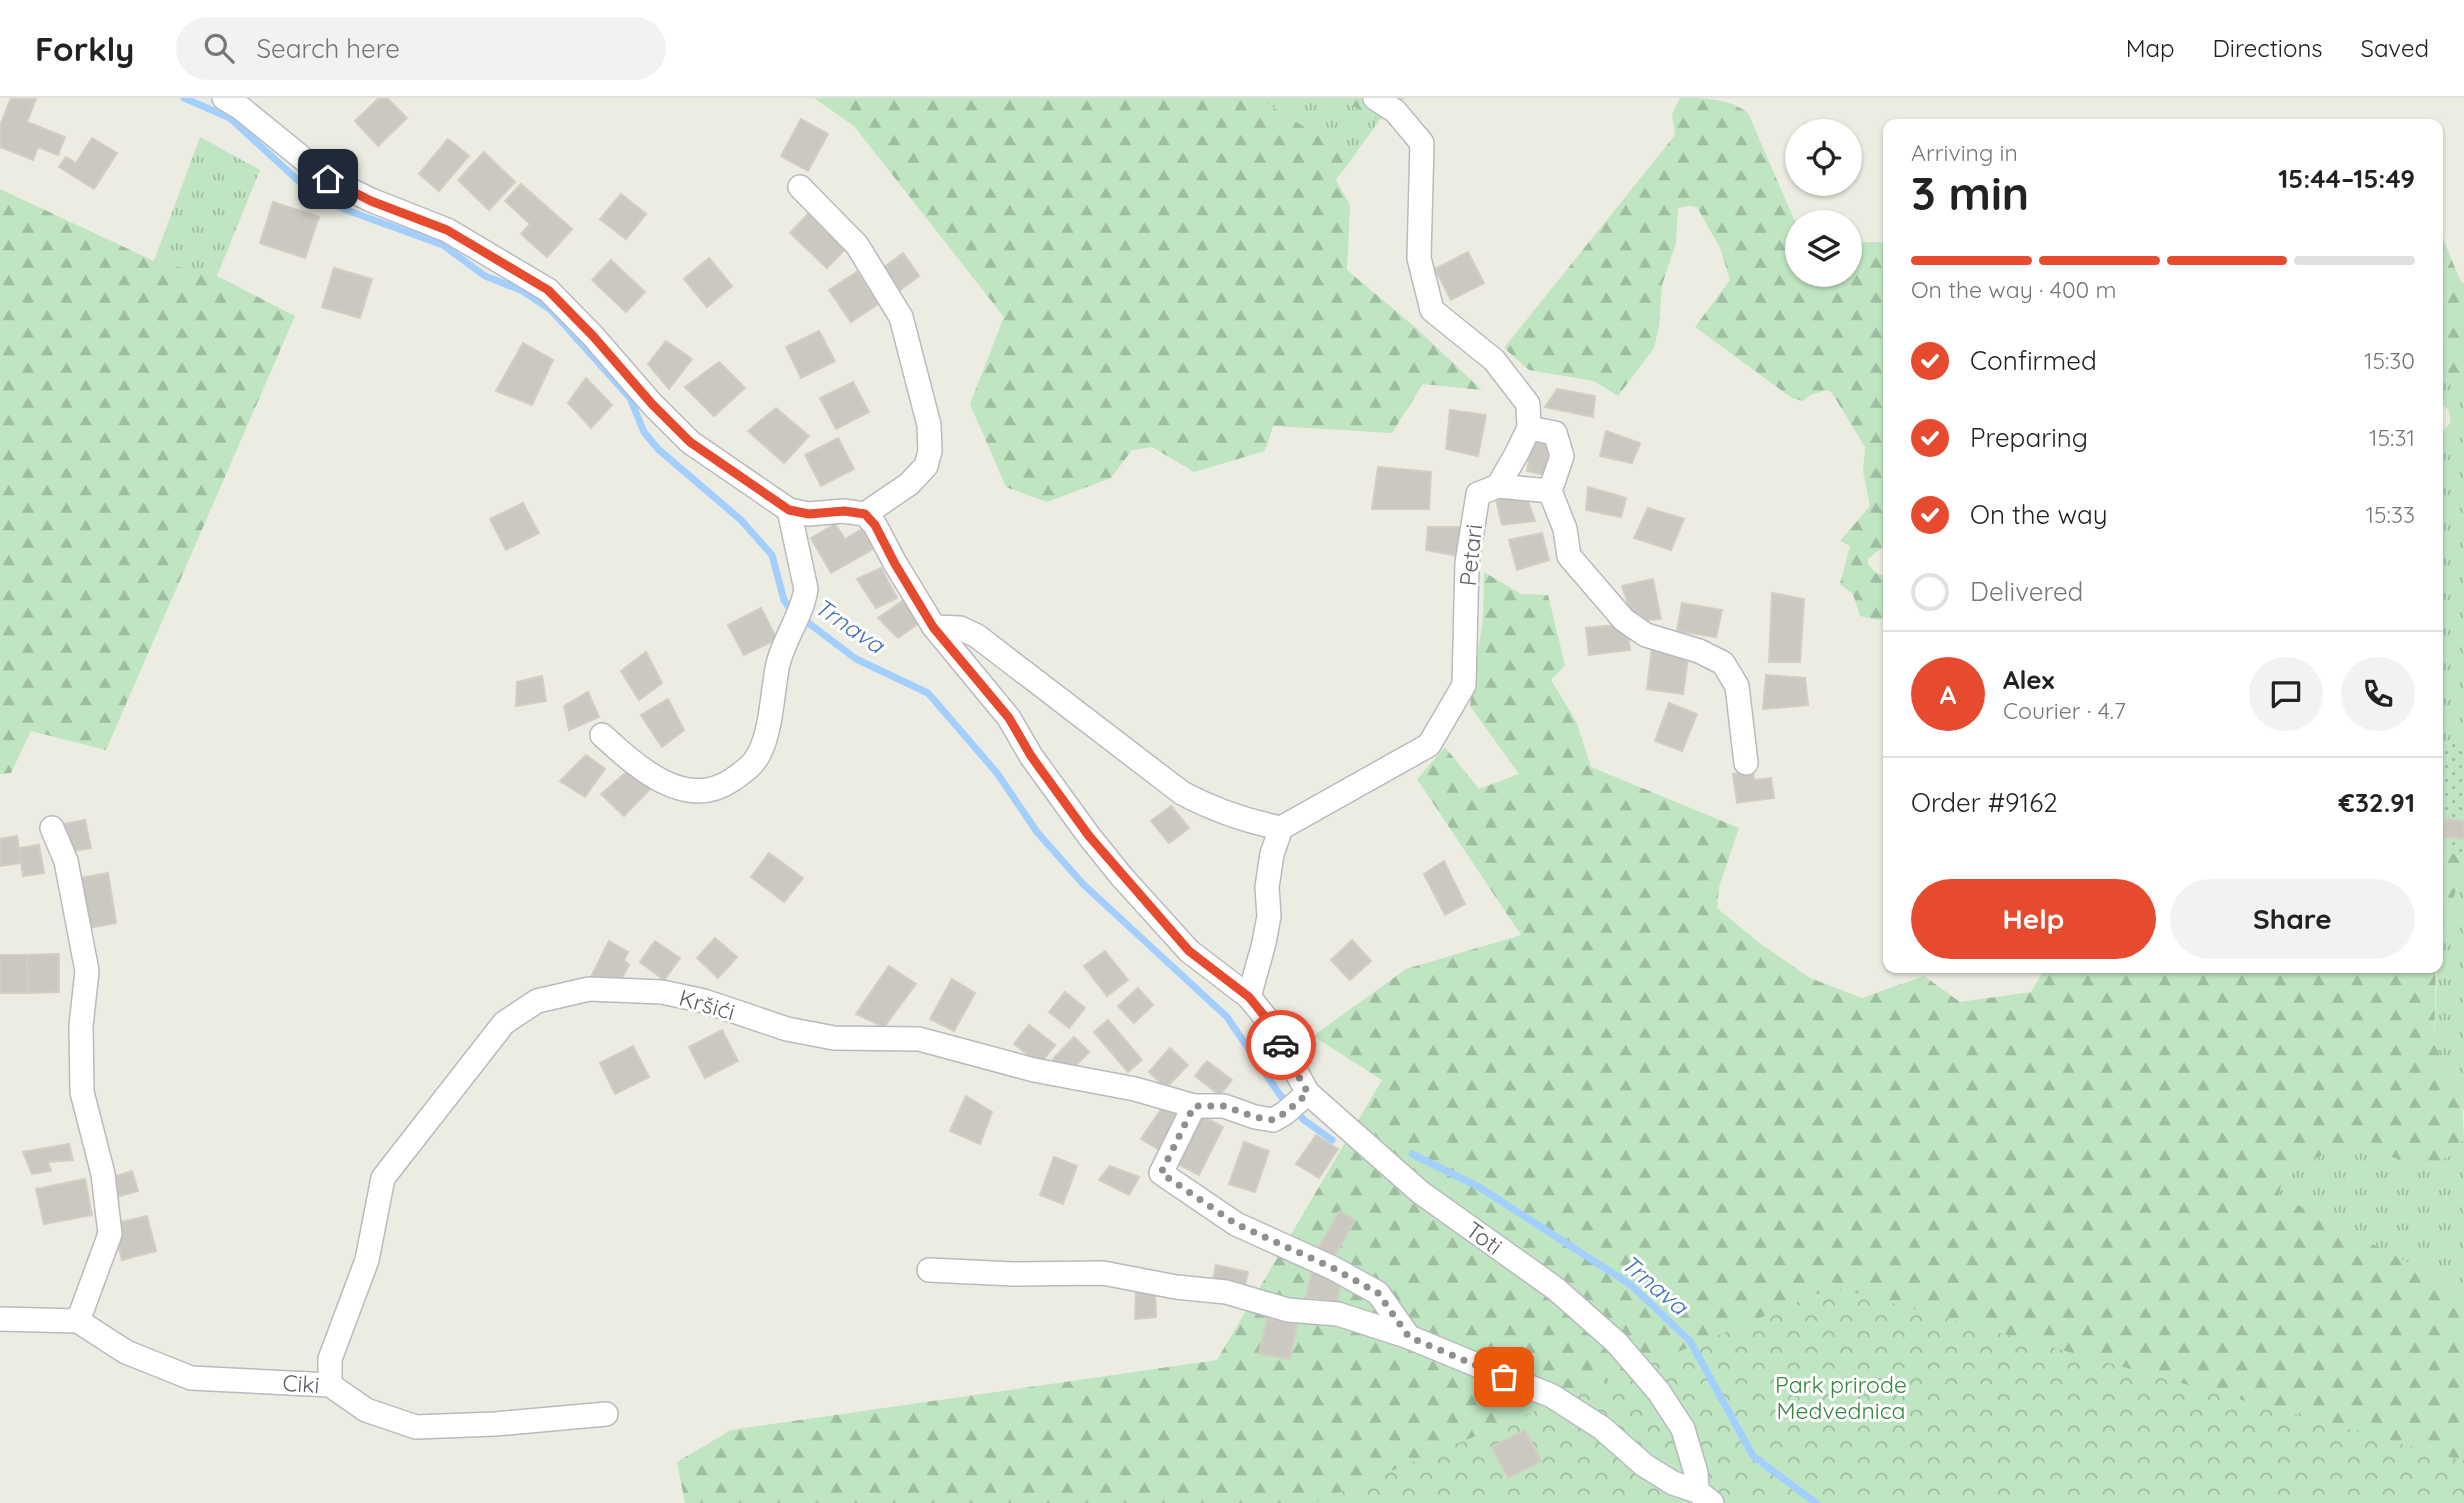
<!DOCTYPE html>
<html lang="en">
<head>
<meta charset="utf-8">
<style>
	body { margin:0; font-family:Quicksand,sans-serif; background:#f2f2f2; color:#222; height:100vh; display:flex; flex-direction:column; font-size:26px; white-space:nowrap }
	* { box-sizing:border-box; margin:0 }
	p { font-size:23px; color:#767676 }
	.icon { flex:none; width:38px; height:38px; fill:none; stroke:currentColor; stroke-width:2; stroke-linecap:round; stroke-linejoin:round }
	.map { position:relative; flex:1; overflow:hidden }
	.sheet { position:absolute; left:1883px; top:21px; width:560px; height:854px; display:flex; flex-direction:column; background:#fff; border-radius:14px; box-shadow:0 2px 5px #0004 }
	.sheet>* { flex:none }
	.controls { position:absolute; left:1785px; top:21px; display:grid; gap:14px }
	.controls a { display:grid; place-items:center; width:77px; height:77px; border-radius:50%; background:#fff; box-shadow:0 2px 5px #0004; font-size:35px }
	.pin { position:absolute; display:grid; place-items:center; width:60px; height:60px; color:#fff; margin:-30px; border-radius:14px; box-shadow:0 4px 10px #0006 }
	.courier { position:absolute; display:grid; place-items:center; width:70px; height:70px; margin:-35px; border:5px solid #e64b2f; border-radius:50%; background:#fff; color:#222; box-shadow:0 2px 9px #0007 }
	.overview em { font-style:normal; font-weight:700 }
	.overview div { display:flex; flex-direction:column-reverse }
	.overview { display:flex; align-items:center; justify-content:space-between; height:119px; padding:0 28px }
	h1 { font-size:46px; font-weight:700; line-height:52px }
	.bar { display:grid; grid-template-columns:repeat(4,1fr); gap:10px 7px; align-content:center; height:84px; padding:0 28px }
	.bar i { height:9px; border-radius:5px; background:#e0e0e0 }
	.bar .active { background:#e64b2f }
	.bar p { grid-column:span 4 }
	.line { display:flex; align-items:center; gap:18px; padding:0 28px; border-top:2px solid #e0e0e0 }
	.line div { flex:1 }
	.round { display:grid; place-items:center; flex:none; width:74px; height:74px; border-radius:37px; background:#f2f2f2 }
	ol { padding:0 28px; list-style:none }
	li { display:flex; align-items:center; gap:21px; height:77px }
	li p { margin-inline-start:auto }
	li .icon { padding:7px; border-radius:50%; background:#e64b2f; color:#fff; stroke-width:4 }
	li:last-child { color:#767676 }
	li i { width:38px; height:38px; border:4px solid #e0e0e0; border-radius:50% }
	.button { display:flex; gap:14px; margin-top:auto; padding:14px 28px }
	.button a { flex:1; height:80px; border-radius:42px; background:#e64b2f; color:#fff; font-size:28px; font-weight:700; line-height:80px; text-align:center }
	.button a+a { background:#f2f2f2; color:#222 }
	header { display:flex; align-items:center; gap:42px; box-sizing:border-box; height:98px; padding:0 35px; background:#fff; border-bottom:2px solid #e0e0e0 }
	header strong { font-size:33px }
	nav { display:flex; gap:38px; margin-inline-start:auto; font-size:24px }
	.search { width:490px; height:63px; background:#f2f2f2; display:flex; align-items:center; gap:18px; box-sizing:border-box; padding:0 24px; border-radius:38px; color:#767676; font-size:26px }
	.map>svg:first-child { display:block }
</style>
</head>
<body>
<header>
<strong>Forkly</strong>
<div class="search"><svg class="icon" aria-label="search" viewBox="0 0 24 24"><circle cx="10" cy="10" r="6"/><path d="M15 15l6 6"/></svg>Search here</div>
<nav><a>Map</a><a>Directions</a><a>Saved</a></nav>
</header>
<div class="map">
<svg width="2464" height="1405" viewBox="0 0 2464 1405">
	<defs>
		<pattern id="grass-tufts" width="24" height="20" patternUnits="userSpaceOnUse" patternTransform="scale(1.75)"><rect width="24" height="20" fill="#bfe5c2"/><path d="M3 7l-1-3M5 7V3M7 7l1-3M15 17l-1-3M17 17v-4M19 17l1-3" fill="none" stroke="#9ebda1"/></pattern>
		<pattern id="forest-firs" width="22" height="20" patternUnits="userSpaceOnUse" patternTransform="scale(1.75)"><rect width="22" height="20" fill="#bfe5c2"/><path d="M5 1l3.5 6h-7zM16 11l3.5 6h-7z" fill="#9ebda1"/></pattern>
		<pattern id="park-crowns" width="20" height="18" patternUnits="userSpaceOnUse" patternTransform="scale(1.75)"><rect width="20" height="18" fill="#bfe5c2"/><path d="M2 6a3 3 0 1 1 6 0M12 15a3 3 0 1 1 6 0" fill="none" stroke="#9ebda1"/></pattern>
		<pattern id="garden-dots" width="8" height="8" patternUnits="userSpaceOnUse" patternTransform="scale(1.75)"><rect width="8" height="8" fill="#bfe5c2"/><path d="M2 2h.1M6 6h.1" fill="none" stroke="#9ebda1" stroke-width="1.8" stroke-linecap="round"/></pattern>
	</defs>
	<rect width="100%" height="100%" fill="#edece2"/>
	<g fill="url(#grass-tufts)">
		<polygon points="1258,0 1339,0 1379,23 1353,59"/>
		<polygon points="200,39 260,72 217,178 154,163"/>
		<polygon points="2438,271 2464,280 2464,644 2438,645 2438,339 2451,324 2449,313 2438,301"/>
		<polygon points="2464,764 2464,1015 2462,1004 2434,944 2438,855"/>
		<polygon points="2464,1040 2464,1194 2278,1097 2282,1083 2306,1064 2346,1048 2427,1068 2452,1057"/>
	</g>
	<g fill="url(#forest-firs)">
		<polygon points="814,0 1258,0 1353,59 1336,82 1350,107 1347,172 1416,230 1482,292 1423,286 1392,335 1273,328 1265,353 1194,374 1152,349 1132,352 1111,380 1047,404 1006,389 970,306 1004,219 854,28"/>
		<polygon points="1339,0 1405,0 1379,23"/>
		<path d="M1680,0C1706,0 1728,0 1748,15L1797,128V177H1850V144H1881L1888,149V445L1868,461V466L1876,475L1888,479V519L1878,522L1860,518L1853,496L1840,486L1850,448L1840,443L1870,408L1863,373L1865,349L1832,295L1827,292L1810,297L1803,303L1792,300L1695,229L1730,182L1720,150L1697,109L1689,108L1678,110L1676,145L1662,187L1659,228L1654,250L1618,298L1594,283L1529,272L1504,250L1675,37L1672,16Z"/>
		<polygon points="0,91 154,163 217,178 295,218 106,652 31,633 11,675 0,676"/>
		<polygon points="2438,129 2461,184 2464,185 2464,280 2438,271"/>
		<polygon points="1484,474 1521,496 1548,497 1565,567 1551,582 1576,623 1591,669 1739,730 1719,789 1717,810 1758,844 1810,880 1862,900 1924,878 1960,904 2031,894 2045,870 2436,870 2434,944 2462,1004 2464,1040 2452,1057 2427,1068 2346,1048 2306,1064 2282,1083 2279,1097 2464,1194 2464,1405 685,1405 677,1364 731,1332 1217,1262 1382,982 1313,938 1406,871 1521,837 1417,681 1445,649 1479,691 1519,676 1470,608 1483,520"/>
		<polygon points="2438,743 2464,764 2438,855"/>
	</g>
	<polygon fill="url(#park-crowns)" points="1834,1189 2464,1363 2464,1405 1314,1405"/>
	<polygon fill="url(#garden-dots)" points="2464,644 2464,764 2438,743 2438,645"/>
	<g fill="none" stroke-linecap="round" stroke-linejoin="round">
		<g stroke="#a2cffe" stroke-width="7">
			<polyline points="184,0 230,20 316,99 352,114 443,147 485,178 523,193 551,212 630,300 644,334 658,351 741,422 772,457 784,502 790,511 856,561 928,595 997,675 1037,734 1083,786 1227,919 1280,997 1304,1022 1332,1042"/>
			<polyline points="1412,1056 1479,1089 1631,1187 1690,1243 1753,1358 1816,1405"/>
		</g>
	</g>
	<g fill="#cac8c1" stroke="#d2cec1" stroke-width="2">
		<polygon points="11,0 36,1 27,24 65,39 58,57 38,49 33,62 0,49 0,28"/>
		<polygon points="379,0 387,0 407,20 378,48 355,23"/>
		<polygon points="801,21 828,36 808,73 781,58"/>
		<polygon points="92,40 117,55 94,91 59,69 66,59 76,65"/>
		<polygon points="448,41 469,58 439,93 419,76"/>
		<polygon points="484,54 515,84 489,112 458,82"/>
		<polygon points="521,86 572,131 547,159 521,136 530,126 505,103"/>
		<polygon points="621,96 646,116 626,141 600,121"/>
		<polygon points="273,104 319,119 305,160 260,145"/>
		<polygon points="810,114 847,149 827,170 790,135"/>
		<polygon points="1468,154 1484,185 1451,202 1435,171"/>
		<polygon points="903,155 919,178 895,196 879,173"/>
		<polygon points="709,160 732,188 707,209 684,181"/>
		<polygon points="611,162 645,194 626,214 592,182"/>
		<polygon points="334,170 372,181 360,220 322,209"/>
		<polygon points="857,174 878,206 851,224 829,192"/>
		<polygon points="819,233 835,263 801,280 786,249"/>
		<polygon points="666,243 692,261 669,291 648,266"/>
		<polygon points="523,245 553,262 532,307 496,293"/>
		<polygon points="719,264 745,290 714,318 685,289"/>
		<polygon points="586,280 612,307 591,330 568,305"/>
		<polygon points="853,284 869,314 836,331 820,300"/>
		<polygon points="1557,291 1595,298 1593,319 1545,309"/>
		<polygon points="776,310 809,338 784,365 748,333"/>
		<polygon points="1450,312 1486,317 1478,358 1446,351"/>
		<polygon points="1606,333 1640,345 1632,365 1600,358"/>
		<polygon points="1533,338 1552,341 1545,377 1527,373"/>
		<polygon points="838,340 854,371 821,388 805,357"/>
		<polygon points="1378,369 1431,374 1429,411 1372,411"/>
		<polygon points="1588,389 1626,400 1621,419 1586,412"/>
		<polygon points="1525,395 1535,423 1502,427 1496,402"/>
		<polygon points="523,405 539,435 506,452 490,421"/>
		<polygon points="1648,410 1684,421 1671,452 1634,440"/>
		<polygon points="835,426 845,441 862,431 873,451 831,475 811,440"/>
		<polygon points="1428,429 1461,429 1458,458 1426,452"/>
		<polygon points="1542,435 1549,462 1517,472 1509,442"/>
		<polygon points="881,470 897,500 876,510 857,481"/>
		<polygon points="1653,481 1661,521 1634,523 1622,488"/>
		<polygon points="1772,495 1804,501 1800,564 1769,564"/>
		<polygon points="905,501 923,522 898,540 878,520"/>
		<polygon points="1682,505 1722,512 1716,539 1677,533"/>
		<polygon points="761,510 777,541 744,557 728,527"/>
		<polygon points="1627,526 1630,552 1589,557 1586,530"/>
		<polygon points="1652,549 1689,553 1683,596 1647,591"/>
		<polygon points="646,554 662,585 639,602 621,573"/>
		<polygon points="1766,577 1805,580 1808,607 1763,611"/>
		<polygon points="542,578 546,603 516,608 517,584"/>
		<polygon points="588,594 599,619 569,632 564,608"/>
		<polygon points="668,601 684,632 662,649 641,617"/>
		<polygon points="1669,605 1697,616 1682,653 1655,643"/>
		<polygon points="586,657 605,671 585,699 560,683"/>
		<polygon points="631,670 651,690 624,718 601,696"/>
		<polygon points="1753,674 1754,682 1771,680 1774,700 1737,705 1733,676"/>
		<polygon points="1171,708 1189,730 1169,745 1151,723"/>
		<polygon points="2446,721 2464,723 2464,741 2444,739"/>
		<polygon points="85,722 91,750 64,755 59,727"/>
		<polygon points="17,738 21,765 0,768 0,741"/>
		<polygon points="39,747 44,775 23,778 19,750"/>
		<polygon points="769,755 803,780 784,804 751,779"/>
		<polygon points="1444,763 1465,806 1445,817 1424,776"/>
		<polygon points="108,775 116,825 83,831 74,781"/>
		<polygon points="715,840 737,859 718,880 697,860"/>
		<polygon points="1352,842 1371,863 1350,882 1331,862"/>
		<polygon points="609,843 628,854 624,862 629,867 619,885 589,883"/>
		<polygon points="655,843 680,860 664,882 640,864"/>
		<polygon points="1105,853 1128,882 1107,898 1084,868"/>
		<polygon points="59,856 59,894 28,895 27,857"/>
		<polygon points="0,857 27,857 28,895 0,895"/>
		<polygon points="889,868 916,886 884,929 856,916"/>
		<polygon points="952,881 975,895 954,933 930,921"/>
		<polygon points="1138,890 1153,907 1134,925 1118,908"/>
		<polygon points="1065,894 1085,910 1069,930 1049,914"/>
		<polygon points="1108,922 1142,962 1128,974 1094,934"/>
		<polygon points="1029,927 1055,947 1040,966 1014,946"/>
		<polygon points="722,932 738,963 705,980 689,949"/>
		<polygon points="1074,939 1089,954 1067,976 1053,961"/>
		<polygon points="633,948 649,979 615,996 600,965"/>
		<polygon points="1170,950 1188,967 1166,990 1149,974"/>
		<polygon points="1207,963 1232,982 1220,997 1195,978"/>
		<polygon points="966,998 992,1014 980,1046 950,1033"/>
		<polygon points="1164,1007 1183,1019 1161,1053 1141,1041"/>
		<polygon points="1200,1017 1223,1029 1199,1077 1176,1065"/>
		<polygon points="1316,1037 1338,1051 1319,1080 1296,1066"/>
		<polygon points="1244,1044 1269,1053 1255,1094 1229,1086"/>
		<polygon points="69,1046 73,1062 48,1064 51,1073 32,1076 23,1054"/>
		<polygon points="1054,1059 1077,1068 1063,1106 1040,1097"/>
		<polygon points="1110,1068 1139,1079 1129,1097 1099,1082"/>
		<polygon points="132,1073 138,1093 116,1099 110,1080"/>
		<polygon points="85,1081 92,1117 44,1126 36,1091"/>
		<polygon points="1340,1113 1355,1122 1332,1163 1316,1154"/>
		<polygon points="147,1118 156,1153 122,1162 113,1126"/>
		<polygon points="1216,1167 1248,1174 1245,1188 1213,1181"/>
		<polygon points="1312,1173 1342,1180 1337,1205 1306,1199"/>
		<polygon points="1136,1191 1155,1192 1156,1219 1135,1221"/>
		<polygon points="1267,1221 1297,1226 1290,1261 1259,1256"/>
		<polygon points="1525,1332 1541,1363 1508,1380 1492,1349"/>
	</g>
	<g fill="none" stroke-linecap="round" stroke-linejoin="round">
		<defs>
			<g id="minor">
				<polyline points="224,0 242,11 328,81 371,102 447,132 548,192 593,238 652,306 690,344 789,412 809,416 843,413 865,416 875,427 895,465 934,529 1009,620 1031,658 1089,738 1122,779 1189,853 1249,899 1266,920 1308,995 1420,1094 1556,1191 1617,1245 1659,1294 1683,1331 1696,1375 1697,1393"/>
				<polyline points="800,89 857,147 901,219 929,327 930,353 926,368 909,386 865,416"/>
				<polyline points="1529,330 1555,335 1562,358 1550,393"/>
				<polyline points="1498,388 1550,393 1565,431 1569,458 1624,522 1646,537 1699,553 1723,565 1737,588 1746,665"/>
				<path d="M934,529L960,530L977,538L1182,695C1214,712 1245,723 1281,730"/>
				<path d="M602,637C636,668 685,714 732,682C743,674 753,668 759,656C772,631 772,594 778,566C784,540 802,518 806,491L789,412"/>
				<polyline points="52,730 66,763 87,873 81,928 82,994 103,1076 110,1136 78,1223"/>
				<polyline points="1249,899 1264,845 1269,818 1267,789 1272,756 1281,730 1429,647 1464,587 1467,465 1478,396 1498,388 1517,355 1529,330 1528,306 1494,262 1432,212 1419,160 1422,45 1395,13 1375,0"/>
				<polyline points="1194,1008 1161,1075 1236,1126 1333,1170 1378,1195 1409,1239 1552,1298 1602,1330 1644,1367 1673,1385 1697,1393 1712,1405"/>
				<polyline points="929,1172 1013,1176 1103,1175 1176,1189 1226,1194 1288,1212 1338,1216 1409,1239"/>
				<polyline points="0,1221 78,1223 126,1254 191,1280 330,1287 366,1312 416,1329 495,1326 606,1316"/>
				<polyline points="330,1287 330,1261 367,1162 383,1080 504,925 537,903 589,891 662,894 704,903 787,931 834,940 919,941 1034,972 1135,991 1194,1008 1224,1008 1255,1019 1273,1022 1285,1015 1308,995"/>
			</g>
		</defs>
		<use href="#minor" stroke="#b8babf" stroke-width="26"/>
		<use href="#minor" stroke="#fff" stroke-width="23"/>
	</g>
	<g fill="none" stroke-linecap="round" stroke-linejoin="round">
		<polyline stroke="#8e908f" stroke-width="7" stroke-dasharray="0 12.6" points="1281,947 1308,995 1285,1015 1273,1022 1255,1019 1224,1008 1194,1008 1161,1075 1236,1126 1333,1170 1378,1195 1409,1239 1504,1279"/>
		<polyline stroke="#e64b2f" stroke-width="9" points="328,81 371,103 447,132 548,192 593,238 652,306 690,344 789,412 809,416 844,413 865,416 875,427 895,466 933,529 1009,620 1031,658 1089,738 1189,853 1249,899 1266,920 1281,947"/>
	</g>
	<g text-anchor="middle" stroke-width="6" stroke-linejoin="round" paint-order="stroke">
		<g font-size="23" fill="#5b5e63" stroke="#fff">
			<text transform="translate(1471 457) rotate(-84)" y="8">Petari</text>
			<text transform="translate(707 907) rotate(16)" y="8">Kršići</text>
			<text transform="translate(1484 1140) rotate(36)" y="8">Toti</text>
			<text transform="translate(301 1286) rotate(4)" y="8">Ciki</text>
		</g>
		<g font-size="23" fill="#368640" stroke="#fff">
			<text x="1841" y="1295">Park prirode<tspan x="1841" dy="26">Medvednica</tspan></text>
		</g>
		<g font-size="24" font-style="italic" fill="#4273b8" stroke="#fff">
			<text transform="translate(849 528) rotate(34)" y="8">Trnava</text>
			<text transform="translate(1654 1187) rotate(40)" y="8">Trnava</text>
		</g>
	</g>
</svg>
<div class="controls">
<a><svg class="icon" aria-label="locate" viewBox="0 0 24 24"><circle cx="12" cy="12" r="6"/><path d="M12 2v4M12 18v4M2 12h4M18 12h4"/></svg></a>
<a><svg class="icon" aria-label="layers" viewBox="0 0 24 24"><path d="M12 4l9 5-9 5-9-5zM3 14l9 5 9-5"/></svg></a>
</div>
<div class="pin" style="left:1504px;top:1279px;background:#ea580c"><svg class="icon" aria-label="bag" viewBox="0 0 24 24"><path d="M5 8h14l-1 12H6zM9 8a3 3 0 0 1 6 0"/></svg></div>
<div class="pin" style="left:328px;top:81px;background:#1f2937"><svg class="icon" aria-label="home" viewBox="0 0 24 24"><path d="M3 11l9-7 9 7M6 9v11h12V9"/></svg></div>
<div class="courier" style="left:1281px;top:947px"><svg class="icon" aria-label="car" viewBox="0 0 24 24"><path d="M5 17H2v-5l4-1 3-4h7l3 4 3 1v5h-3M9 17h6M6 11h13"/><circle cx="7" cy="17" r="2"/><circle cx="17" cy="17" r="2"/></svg></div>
<section class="sheet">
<div class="overview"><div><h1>3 min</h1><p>Arriving in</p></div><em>15:44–15:49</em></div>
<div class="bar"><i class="active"></i><i class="active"></i><i class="active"></i><i></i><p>On the way · 400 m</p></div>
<ol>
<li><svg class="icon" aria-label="check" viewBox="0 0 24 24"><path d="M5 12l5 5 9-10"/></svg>Confirmed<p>15:30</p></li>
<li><svg class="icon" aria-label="check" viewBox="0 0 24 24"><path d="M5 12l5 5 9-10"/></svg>Preparing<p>15:31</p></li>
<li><svg class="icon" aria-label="check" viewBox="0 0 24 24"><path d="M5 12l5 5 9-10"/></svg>On the way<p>15:33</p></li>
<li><i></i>Delivered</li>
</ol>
<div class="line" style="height:126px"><b class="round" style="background:#e64b2f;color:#fff">A</b><div><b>Alex</b><p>Courier · 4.7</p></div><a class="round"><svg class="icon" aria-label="chat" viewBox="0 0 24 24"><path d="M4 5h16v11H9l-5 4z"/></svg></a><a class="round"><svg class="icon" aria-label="phone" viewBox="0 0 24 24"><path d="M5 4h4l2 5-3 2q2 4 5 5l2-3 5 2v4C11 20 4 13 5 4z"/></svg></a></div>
<div class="line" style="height:91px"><div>Order #9162</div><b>€32.91</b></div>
<div class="button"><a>Help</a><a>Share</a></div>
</section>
</div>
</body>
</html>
